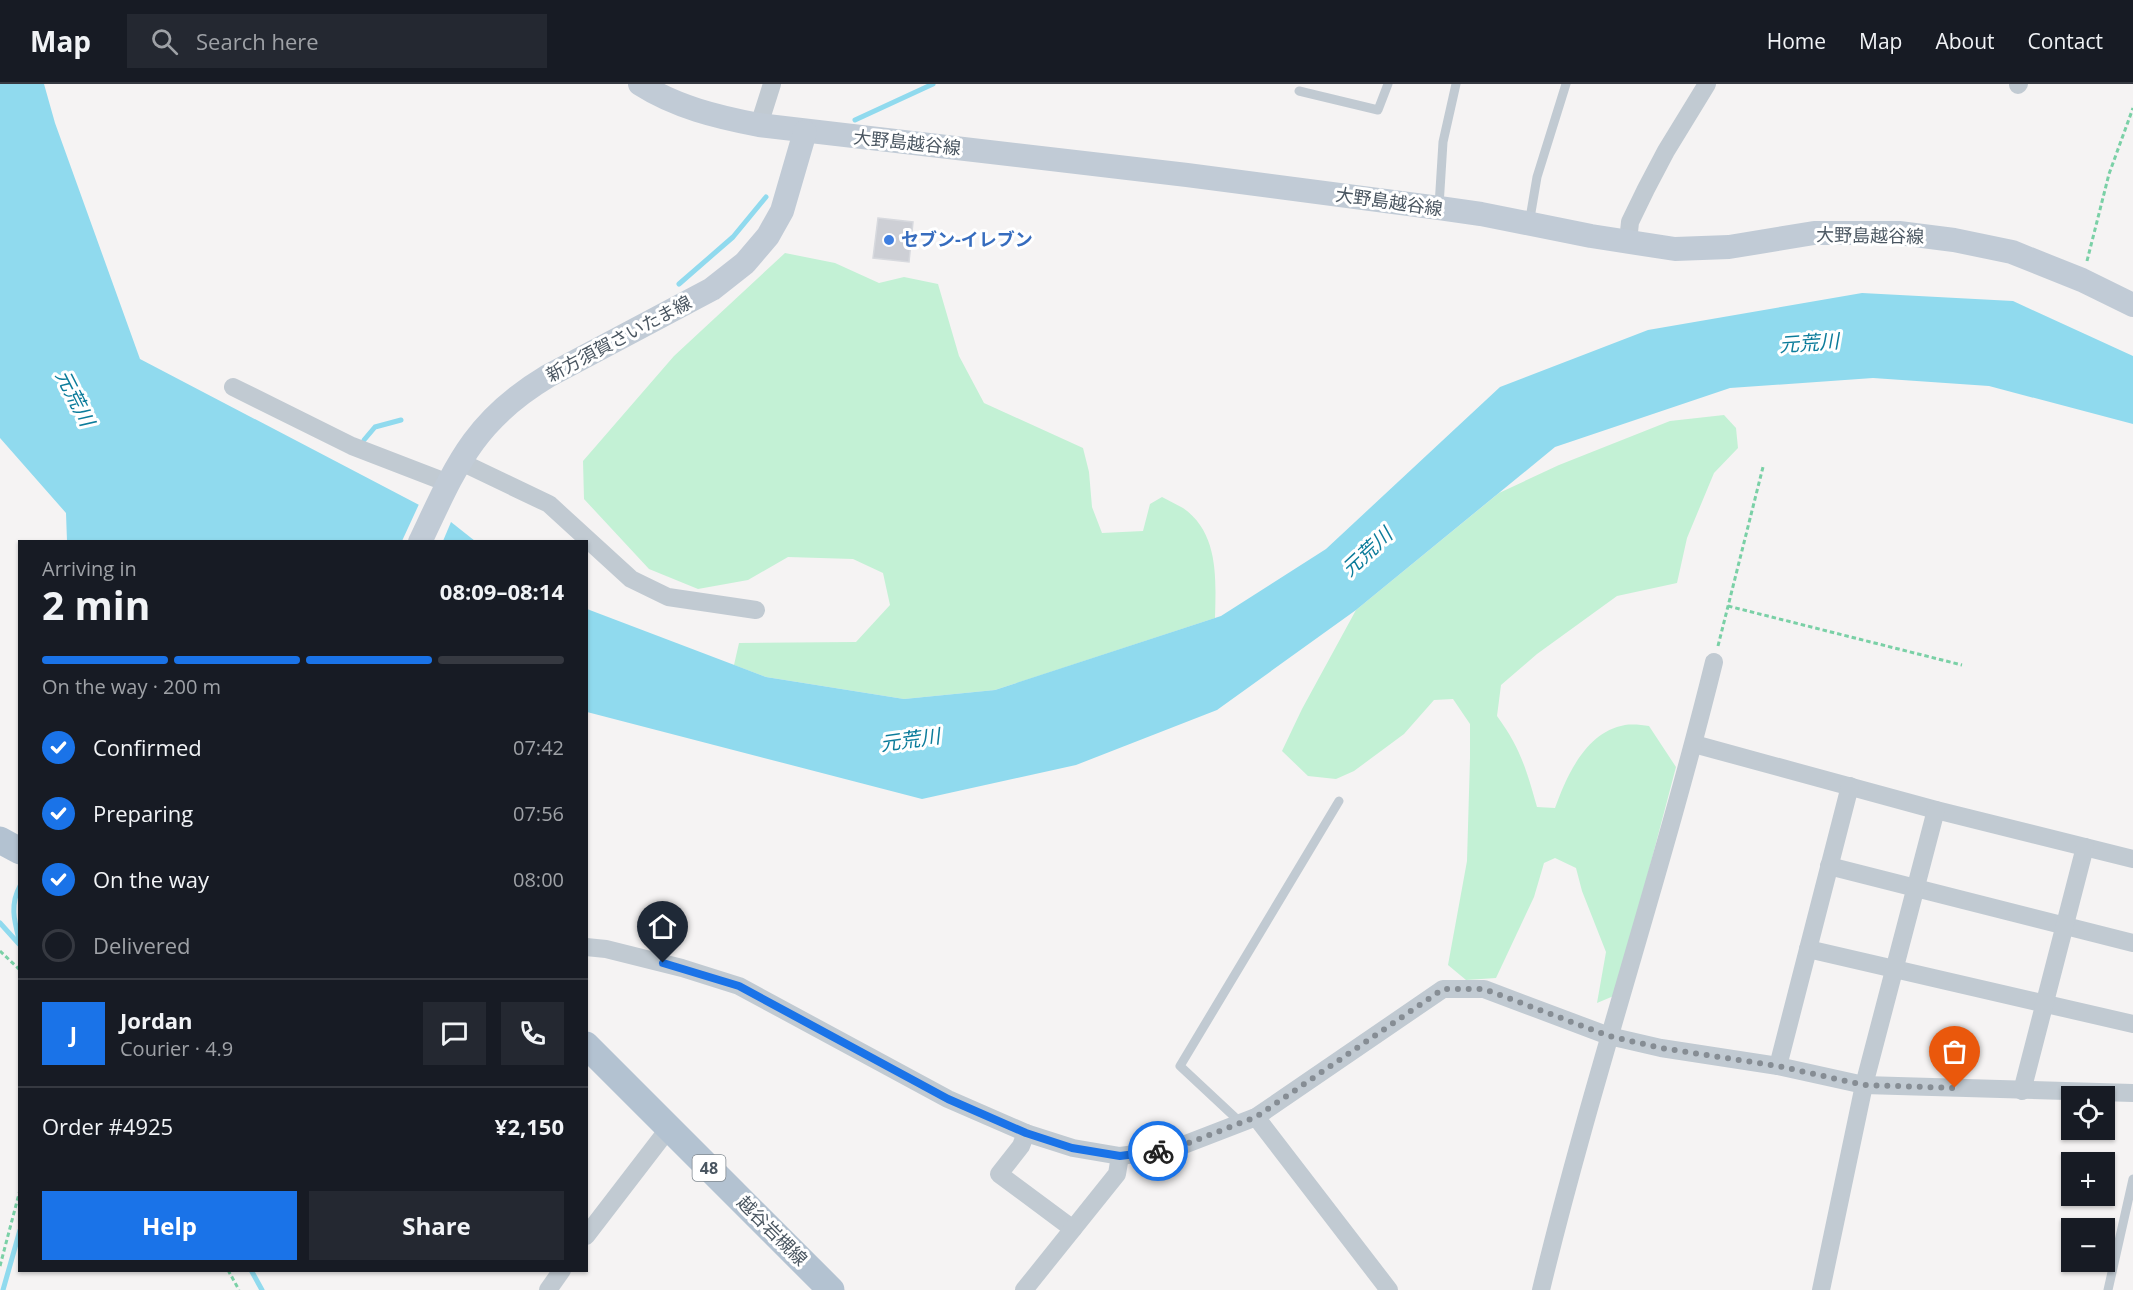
<!DOCTYPE html>
<html lang="en">
<head>
<meta charset="utf-8">
<style>
	body { margin:0; font-family:"Open Sans","Noto Sans JP",sans-serif; background:#242831; color:#f1f3f6; height:100vh; display:flex; flex-direction:column; font-size:22px; white-space:nowrap }
	* { box-sizing:border-box; margin:0 }
	p { font-size:20px; color:#9ea1a6 }
	.icon { flex:none; width:33px; height:33px; fill:none; stroke:currentColor; stroke-width:2; stroke-linecap:round; stroke-linejoin:round }
	.map { position:relative; flex:1; overflow:hidden }
	.panel { position:absolute; left:18px; top:456px; width:570px; height:732px; display:flex; flex-direction:column; background:#171b24; border-radius:0px; box-shadow:0 2px 4px #0004 }
	.panel>* { flex:none }
	.controls { position:absolute; left:2061px; top:1002px; display:grid; gap:12px }
	.controls a { display:grid; place-items:center; width:54px; height:54px; border-radius:0px; background:#171b24; box-shadow:0 2px 4px #0004; font-size:30px }
	.pin { position:absolute; display:grid; place-items:center; width:51px; height:51px; color:#fff; margin:-62px -26px; border-radius:50% 50% 50% 0; rotate:-45deg; box-shadow:0 0 6px #0007 }
	.pin .icon { rotate:45deg }
	.courier { position:absolute; display:grid; place-items:center; width:60px; height:60px; margin:-30px; border:4px solid #1a73e8; border-radius:50%; background:#fff; color:#222; box-shadow:0 2px 8px #0007 }
	.summary em { font-style:normal; font-weight:700 }
	.summary div { display:flex; flex-direction:column-reverse }
	.summary { display:flex; align-items:center; justify-content:space-between; height:102px; padding:0 24px }
	h1 { font-size:39px; font-weight:700; line-height:45px }
	.bar { display:grid; grid-template-columns:repeat(4,1fr); gap:9px 6px; align-content:center; height:72px; padding:0 24px }
	.bar i { height:8px; border-radius:4px; background:#363941 }
	.bar .on { background:#1a73e8 }
	.bar p { grid-column:span 4 }
	.line { display:flex; align-items:center; gap:15px; padding:0 24px; border-top:2px solid #363941 }
	.line div { flex:1 }
	.round { display:grid; place-items:center; flex:none; width:63px; height:63px; border-radius:0px; background:#242831 }
	ol { padding:0 24px; list-style:none }
	li { display:flex; align-items:center; gap:18px; height:66px }
	li p { margin-inline-start:auto }
	li .icon { padding:6px; border-radius:50%; background:#1a73e8; color:#fff; stroke-width:4 }
	li:last-child { color:#9ea1a6 }
	li i { width:33px; height:33px; border:3px solid #363941; border-radius:50% }
	.primary-button { display:flex; gap:12px; margin-top:auto; padding:12px 24px }
	.primary-button a { flex:1; height:69px; border-radius:0px; background:#1a73e8; color:#fff; font-size:24px; font-weight:700; line-height:69px; text-align:center }
	.primary-button a+a { background:#242831; color:#f1f3f6 }
	header { display:flex; align-items:center; gap:36px; box-sizing:border-box; height:84px; padding:0 30px; background:#171b24; border-bottom:2px solid #363941 }
	header strong { font-size:28px }
	nav { display:flex; gap:33px; margin-inline-start:auto; font-size:21px }
	.search { width:420px; height:54px; background:#242831; display:flex; align-items:center; gap:15px; box-sizing:border-box; padding:0 21px; border-radius:0px; color:#9ea1a6; font-size:22px }
	.map>svg:first-child { display:block }
</style>
</head>
<body>
<header>
<strong>Map</strong>
<div class="search"><svg class="icon" aria-label="search" viewBox="0 0 24 24"><circle cx="10" cy="10" r="6"/><path d="M15 15l6 6"/></svg>Search here</div>
<nav><a>Home</a><a>Map</a><a>About</a><a>Contact</a></nav>
</header>
<div class="map">
<svg width="2133" height="1206" viewBox="0 0 2133 1206">
	<rect width="100%" height="100%" fill="#f5f3f3"/>
	<g fill="#c3f1d5">
		<path d="M785,169L835,179L879,199L904,193L938,200L959,272L984,319L1083,364L1089,388L1092,423L1102,449L1143,447L1150,420L1162,413C1169,417 1176,420 1183,424C1219,449 1216,495 1215,534L995,606L904,615L766,593L734,581L739,559L856,558L890,521L883,489L853,475L788,473L748,496L698,505L649,485L584,415L583,377L674,272Z"/>
		<path d="M1724,331L1736,344L1738,364L1714,389L1687,454L1677,499L1617,512L1537,570L1501,601L1497,632C1521,665 1526,685 1537,723L1555,724C1567,691 1586,648 1625,641C1633,640 1642,641 1649,642L1676,683L1616,911L1597,919L1606,868L1582,807L1576,784L1555,774L1544,779L1534,813L1496,894L1466,896L1448,881L1467,777L1470,674V640L1453,615L1434,616L1404,650L1354,687L1336,695L1308,692L1282,667L1302,625L1356,526L1499,409L1559,381L1670,337Z"/>
	</g>
	<g fill="#90daee">
		<polygon points="0,0 44,0 55,39 140,275 423,423 407,457 67,457 66,429 0,354"/>
		<polygon points="1862,209 2013,217 2133,272 2133,340 1989,302 1873,294 1730,304 1555,363 1356,526 1217,626 1076,681 922,715 587,628 587,525 766,593 904,615 995,606 1221,532 1326,465 1500,303 1648,246"/>
		<polygon points="451,438 475,457 443,457"/>
	</g>
	<polygon fill="#f5f3f3" points="420,418 425,420 411,458 402,457"/>
	<g fill="none" stroke-linecap="round" stroke-linejoin="round">
		<g stroke="#90daee" stroke-width="5">
			<polyline points="855,36 933,0"/>
			<polyline points="679,200 733,153 766,113"/>
			<polyline points="364,356 375,343 401,336"/>
			<path d="M20,802C9,822 15,839 20,859"/>
			<polyline points="0,839 19,860"/>
			<polyline points="251,1186 262,1206"/>
			<polyline points="3,1206 20,1146"/>
		</g>
	</g>
	<polygon fill="#cdcfd5" stroke="#d7d9de" stroke-width="1.5" points="878,134 913,138 909,178 873,174"/>
	<g fill="none" stroke-linecap="round" stroke-linejoin="round">
		<g stroke="#7ad0a6" stroke-width="3" stroke-dasharray="4.5 3" stroke-linecap="butt">
			<polyline points="2087,177 2109,90 2133,24"/>
			<polyline points="1728,522 1962,581"/>
			<polyline points="1718,562 1763,383"/>
			<polyline points="0,867 20,886"/>
			<polyline points="0,1182 20,1106"/>
			<polyline points="228,1186 239,1206"/>
		</g>
		<g stroke="#c1cad2" stroke-width="9">
			<polyline points="1299,7 1378,26 1388,0"/>
			<polyline points="1439,122 1443,58 1456,0"/>
			<polyline points="1529,140 1537,93 1566,0"/>
			<polyline points="1240,1038 1180,982 1339,717"/>
			<polyline points="2108,1206 2133,1095"/>
		</g>
		<g stroke="#c1cad2" stroke-width="18">
			<polyline points="2018,1 2019,0"/>
			<polyline points="759,41 772,0"/>
			<polyline points="1628,158 1630,138 1646,105 1666,67 1707,0"/>
			<polyline points="233,303 352,362 448,399"/>
			<polyline points="459,377 549,420 631,495 668,513 756,526"/>
			<polyline points="1694,660 1936,726 2133,775"/>
			<polyline points="1829,782 2133,859"/>
			<polyline points="586,863 606,865 682,884 739,902 948,1015 1026,1049 1073,1064 1120,1072 1173,1065 1256,1033 1443,905 1484,905 1609,952 1661,964 1778,982 1864,1001 2133,1009"/>
			<polyline points="1808,865 2133,940"/>
			<polyline points="1778,982 1850,702"/>
			<polyline points="2022,1007 2085,763"/>
			<polyline points="1256,1033 1389,1206"/>
			<polyline points="1026,1049 1021,1062 999,1090 1073,1145"/>
			<polyline points="586,1152 669,1044"/>
			<polyline points="548,1206 562,1186"/>
			<polyline points="1024,1206 1117,1090 1120,1072"/>
			<path d="M1541,1206C1592,995 1662,789 1714,578"/>
			<polyline points="1821,1206 1864,1001 1936,726"/>
		</g>
		<g stroke="#c1cbd6" stroke-width="24">
			<path d="M640,0C676,23 717,33 759,41L1187,91L1439,124L1481,130L1591,152L1675,165L1729,163L1814,149H1899L1954,156L2012,168L2082,196L2133,221"/>
			<path d="M420,458C456,382 473,337 548,292L712,205L745,179L768,152L782,127L805,48"/>
		</g>
		<g stroke="#b3c2d1" stroke-width="27">
			<polyline points="0,756 20,767"/>
			<polyline points="586,961 831,1206"/>
		</g>
	</g>
	<g fill="none" stroke-linecap="round" stroke-linejoin="round">
		<polyline stroke="#868d94" stroke-width="6" stroke-dasharray="0 10.8" points="1158,1067 1173,1065 1256,1033 1443,905 1484,905 1609,952 1661,964 1778,982 1864,1001 1955,1004"/>
		<polyline stroke="#1a73e8" stroke-width="8" points="663,879 739,902 948,1015 1026,1049 1072,1064 1120,1072 1158,1067"/>
	</g>
	<circle fill="#3f7fe0" stroke="#fff" stroke-width="2" cx="889" cy="156" r="6"/>
	<g text-anchor="middle" stroke-width="6" stroke-linejoin="round" paint-order="stroke">
		<rect fill="#fff" stroke="#808990" stroke-width="1.5" x="692.5" y="1071" width="33" height="26" rx="4.5"/>
		<g font-size="16" font-weight="bold" fill="#4a5661">
			<text x="709" y="1090">48</text>
		</g>
		<g font-size="18" fill="#4a5661" stroke="#fff">
			<text transform="translate(907 59) rotate(6)" y="6">大野島越谷線</text>
			<text transform="translate(1389 118) rotate(8)" y="6">大野島越谷線</text>
			<text transform="translate(1870 152) rotate(1)" y="6">大野島越谷線</text>
			<text transform="translate(619 255) rotate(-28)" y="6">新方須賀さいたま線</text>
			<text transform="translate(772 1147) rotate(45)" y="6">越谷岩槻線</text>
		</g>
		<g font-size="18" font-weight="bold" fill="#366cbe" stroke="#fff" text-anchor="start">
			<text x="901" y="162">セブン-イレブン</text>
		</g>
		<g font-size="20" font-style="italic" fill="#0c7c9b" stroke="#fff">
			<text transform="translate(1809 259) rotate(-4)" y="7">元荒川</text>
			<text transform="translate(75 314) rotate(63)" y="7">元荒川</text>
			<text transform="translate(1367 468) rotate(-43)" y="7">元荒川</text>
			<text transform="translate(910 656) rotate(-8)" y="7">元荒川</text>
		</g>
	</g>
</svg>
<div class="controls">
<a><svg class="icon" aria-label="locate" viewBox="0 0 24 24"><circle cx="12" cy="12" r="6"/><path d="M12 2v4M12 18v4M2 12h4M18 12h4"/></svg></a>
<a>+</a>
<a>−</a>
</div>
<div class="pin" style="left:1955px;top:1004px;background:#ea580c"><svg class="icon" aria-label="bag" viewBox="0 0 24 24"><path d="M5 8h14l-1 12H6zM9 8a3 3 0 0 1 6 0"/></svg></div>
<div class="pin" style="left:663px;top:879px;background:#1f2937"><svg class="icon" aria-label="home" viewBox="0 0 24 24"><path d="M3 11l9-7 9 7M6 9v11h12V9"/></svg></div>
<div class="courier" style="left:1158px;top:1067px"><svg class="icon" aria-label="bike" viewBox="0 0 24 24"><circle cx="6" cy="16" r="4"/><circle cx="18" cy="16" r="4"/><path d="M6 16l4-8h5l3 8M10 8l3 8H6M13 5h3"/></svg></div>
<section class="panel">
<div class="summary"><div><h1>2 min</h1><p>Arriving in</p></div><em>08:09–08:14</em></div>
<div class="bar"><i class="on"></i><i class="on"></i><i class="on"></i><i></i><p>On the way · 200 m</p></div>
<ol>
<li><svg class="icon" aria-label="check" viewBox="0 0 24 24"><path d="M5 12l5 5 9-10"/></svg>Confirmed<p>07:42</p></li>
<li><svg class="icon" aria-label="check" viewBox="0 0 24 24"><path d="M5 12l5 5 9-10"/></svg>Preparing<p>07:56</p></li>
<li><svg class="icon" aria-label="check" viewBox="0 0 24 24"><path d="M5 12l5 5 9-10"/></svg>On the way<p>08:00</p></li>
<li><i></i>Delivered</li>
</ol>
<div class="line" style="height:108px"><b class="round" style="background:#1a73e8;color:#fff">J</b><div><b>Jordan</b><p>Courier · 4.9</p></div><a class="round"><svg class="icon" aria-label="chat" viewBox="0 0 24 24"><path d="M4 5h16v11H9l-5 4z"/></svg></a><a class="round"><svg class="icon" aria-label="phone" viewBox="0 0 24 24"><path d="M5 4h4l2 5-3 2q2 4 5 5l2-3 5 2v4C11 20 4 13 5 4z"/></svg></a></div>
<div class="line" style="height:78px"><div>Order #4925</div><b>¥2,150</b></div>
<div class="primary-button"><a>Help</a><a>Share</a></div>
</section>
</div>
</body>
</html>
